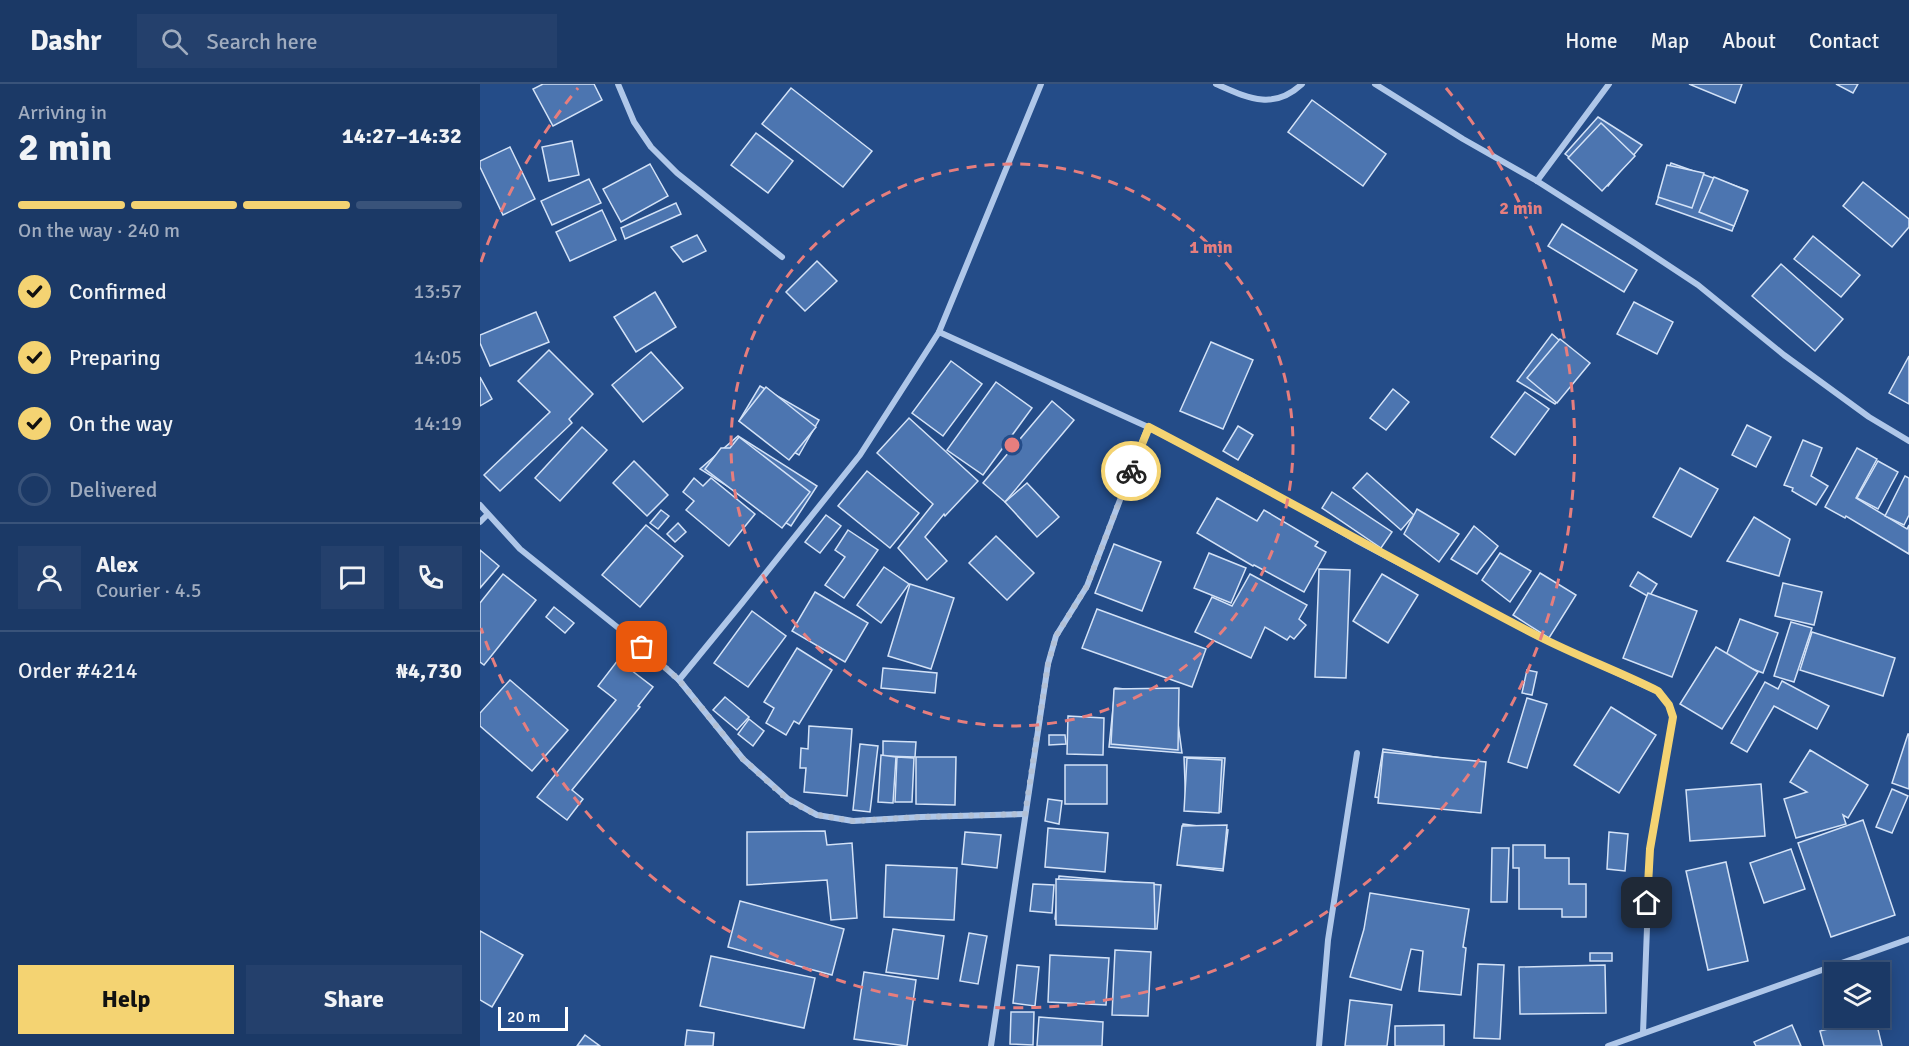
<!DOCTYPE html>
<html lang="en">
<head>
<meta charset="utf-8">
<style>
	body { margin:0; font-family:Signika,sans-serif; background:#24406c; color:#f1f3f6; height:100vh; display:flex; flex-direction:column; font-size:22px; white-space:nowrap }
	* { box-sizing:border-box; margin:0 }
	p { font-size:20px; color:#a0acbf }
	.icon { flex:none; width:33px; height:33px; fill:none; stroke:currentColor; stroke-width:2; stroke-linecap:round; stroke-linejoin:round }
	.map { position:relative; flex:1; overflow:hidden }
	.sheet { display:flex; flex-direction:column; background:#1b3966; width:480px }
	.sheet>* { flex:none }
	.buttons { position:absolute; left:1344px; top:878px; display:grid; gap:12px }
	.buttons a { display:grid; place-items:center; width:66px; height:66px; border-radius:0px; background:#1b3966; box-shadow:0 3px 15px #0003,0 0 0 2px #39537a; font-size:30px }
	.scale { position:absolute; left:18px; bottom:15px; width:70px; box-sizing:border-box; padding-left:6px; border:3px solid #fff; border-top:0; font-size:16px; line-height:21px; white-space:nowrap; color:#fff; -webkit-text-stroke:4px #244c88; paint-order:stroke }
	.pin { position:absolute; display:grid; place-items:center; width:51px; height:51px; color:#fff; margin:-26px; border-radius:12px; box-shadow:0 3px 9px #0006 }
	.courier { position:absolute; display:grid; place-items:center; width:60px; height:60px; margin:-30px; border:4px solid #f4d372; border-radius:50%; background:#fff; color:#222; box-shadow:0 2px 8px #0007 }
	.head em { font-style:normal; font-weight:700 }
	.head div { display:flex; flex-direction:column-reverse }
	.head { display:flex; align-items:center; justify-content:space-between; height:102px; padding:0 18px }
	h1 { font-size:39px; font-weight:700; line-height:45px }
	.bar { display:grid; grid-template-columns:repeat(4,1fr); gap:9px 6px; align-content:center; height:72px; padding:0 18px }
	.bar i { height:8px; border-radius:4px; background:#39537a }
	.bar .on { background:#f4d372 }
	.bar p { grid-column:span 4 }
	.line { display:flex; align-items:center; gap:15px; padding:0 18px; border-top:2px solid #39537a }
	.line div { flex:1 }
	.round { display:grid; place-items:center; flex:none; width:63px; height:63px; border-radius:0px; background:#24406c }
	ol { padding:0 18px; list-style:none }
	li { display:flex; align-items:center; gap:18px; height:66px }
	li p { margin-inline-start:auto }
	li .icon { padding:6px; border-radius:50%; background:#f4d372; color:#111; stroke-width:4 }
	li:last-child { color:#a0acbf }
	li i { width:33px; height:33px; border:3px solid #39537a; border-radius:50% }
	.action { display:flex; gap:12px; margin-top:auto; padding:12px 18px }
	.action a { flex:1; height:69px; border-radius:0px; background:#f4d372; color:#111; font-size:24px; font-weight:700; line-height:69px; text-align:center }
	.action a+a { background:#24406c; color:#f1f3f6 }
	header { display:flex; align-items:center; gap:36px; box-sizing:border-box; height:84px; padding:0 30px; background:#1b3966; border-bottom:2px solid #39537a }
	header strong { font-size:28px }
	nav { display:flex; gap:33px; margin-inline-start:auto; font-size:21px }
	.search { width:420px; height:54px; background:#24406c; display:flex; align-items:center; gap:15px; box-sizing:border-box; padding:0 21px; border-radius:0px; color:#a0acbf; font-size:22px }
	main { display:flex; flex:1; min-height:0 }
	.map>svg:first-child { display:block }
</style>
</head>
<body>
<header>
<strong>Dashr</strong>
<div class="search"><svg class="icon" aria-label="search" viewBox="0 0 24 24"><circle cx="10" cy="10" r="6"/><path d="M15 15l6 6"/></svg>Search here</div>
<nav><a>Home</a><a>Map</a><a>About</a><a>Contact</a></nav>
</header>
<main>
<section class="sheet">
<div class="head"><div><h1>2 min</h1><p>Arriving in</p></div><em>14:27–14:32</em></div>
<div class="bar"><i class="on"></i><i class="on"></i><i class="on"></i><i></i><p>On the way · 240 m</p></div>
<ol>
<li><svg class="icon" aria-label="check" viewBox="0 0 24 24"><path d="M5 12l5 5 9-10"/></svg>Confirmed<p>13:57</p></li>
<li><svg class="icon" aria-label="check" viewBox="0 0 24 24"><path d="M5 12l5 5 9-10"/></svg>Preparing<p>14:05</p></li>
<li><svg class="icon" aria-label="check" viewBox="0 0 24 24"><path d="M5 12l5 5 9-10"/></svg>On the way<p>14:19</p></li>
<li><i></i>Delivered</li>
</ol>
<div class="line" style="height:108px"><a class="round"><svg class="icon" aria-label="person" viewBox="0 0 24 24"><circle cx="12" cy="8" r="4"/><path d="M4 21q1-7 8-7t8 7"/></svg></a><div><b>Alex</b><p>Courier · 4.5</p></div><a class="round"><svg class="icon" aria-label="chat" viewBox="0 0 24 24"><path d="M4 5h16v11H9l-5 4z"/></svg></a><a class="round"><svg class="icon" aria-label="phone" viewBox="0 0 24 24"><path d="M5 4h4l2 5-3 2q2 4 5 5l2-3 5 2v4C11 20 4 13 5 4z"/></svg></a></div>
<div class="line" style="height:78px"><div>Order #4214</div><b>₦4,730</b></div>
<div class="action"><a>Help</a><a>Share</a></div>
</section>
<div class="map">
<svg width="1429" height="962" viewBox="0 0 1429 962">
	<rect width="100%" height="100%" fill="#244c88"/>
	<g fill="#4c75b0" stroke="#d3e2f7" stroke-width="1.5">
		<polygon points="63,0 114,0 122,16 73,42 53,5"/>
		<polygon points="1209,0 1262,0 1255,19"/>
		<polygon points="1356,0 1378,0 1373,9"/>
		<polygon points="311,4 392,67 363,103 282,40"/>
		<polygon points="832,16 906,70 883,102 808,48"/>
		<polygon points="1118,33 1162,61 1128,102 1085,70"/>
		<polygon points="1121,39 1155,72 1122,107 1088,74"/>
		<polygon points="276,49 313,77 288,109 251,81"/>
		<polygon points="92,57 99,91 69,97 62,63"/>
		<polygon points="30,63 55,115 23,131 0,83 0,77"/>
		<polygon points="1191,79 1267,106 1252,147 1176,120"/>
		<polygon points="170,80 188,112 141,138 123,105"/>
		<polygon points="1187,81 1224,89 1212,124 1178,113"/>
		<polygon points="1234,93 1268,107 1254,142 1219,128"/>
		<polygon points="109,95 121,119 72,141 61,117"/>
		<polygon points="1383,98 1429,135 1429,143 1412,163 1363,122"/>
		<polygon points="196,119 201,130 145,155 141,144"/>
		<polygon points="122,126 136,156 90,177 76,148"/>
		<polygon points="1082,140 1157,186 1144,208 1068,162"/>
		<polygon points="217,151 226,167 203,178 191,163"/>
		<polygon points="1333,152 1380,191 1361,213 1314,175"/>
		<polygon points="337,177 357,197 325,227 306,208"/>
		<polygon points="1301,180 1363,235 1335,267 1272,212"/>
		<polygon points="175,208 196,243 156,268 134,233"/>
		<polygon points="1154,218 1193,238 1177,270 1137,250"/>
		<polygon points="56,228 69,258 10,282 0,259 0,251"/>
		<polygon points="1072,250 1106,279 1075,320 1037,297"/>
		<polygon points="1080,255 1110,279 1077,319 1047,294"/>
		<polygon points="731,258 773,276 743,345 700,327"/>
		<polygon points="69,266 113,310 89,335 92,339 20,407 4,391 70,328 38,297"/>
		<polygon points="171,268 203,304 163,338 132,301"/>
		<polygon points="1429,272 1429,320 1409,309"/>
		<polygon points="471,277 502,300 463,352 432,329"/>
		<polygon points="0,293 12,315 0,322"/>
		<polygon points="516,298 552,324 503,391 467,366"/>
		<polygon points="280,302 339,336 319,371 259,337"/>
		<polygon points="286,303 336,343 309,376 259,337"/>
		<polygon points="913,305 929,318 906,346 890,334"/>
		<polygon points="1045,308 1069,325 1035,371 1011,353"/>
		<polygon points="572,317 594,336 525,418 503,399"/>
		<polygon points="429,334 498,397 465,432 464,430 445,453 467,477 447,496 418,464 453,420 397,369"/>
		<polygon points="1267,341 1291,353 1276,383 1252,371"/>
		<polygon points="758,342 773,351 758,376 743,367"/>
		<polygon points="102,343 127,366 80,417 55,394"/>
		<polygon points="258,352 337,402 311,442 220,385"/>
		<polygon points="259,353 330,408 302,444 225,385 241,364 250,364"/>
		<polygon points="1323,356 1342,364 1331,392 1348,402 1336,421 1312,407 1313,404 1304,401"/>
		<polygon points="1377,364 1397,375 1376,414 1427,445 1429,441 1429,470 1366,432 1365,434 1345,423"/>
		<polygon points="154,377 188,411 167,432 133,399"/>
		<polygon points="1398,377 1418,388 1398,425 1377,414"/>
		<polygon points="1200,384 1238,405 1211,453 1173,433"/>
		<polygon points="387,387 439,429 410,464 358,422"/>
		<polygon points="887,389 934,431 921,446 873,404"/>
		<polygon points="1425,392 1429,394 1429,431 1424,441 1405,432"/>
		<polygon points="214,394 223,402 231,394 275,430 249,462 206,426 214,417 203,408"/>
		<polygon points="547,399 579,433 557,453 525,418"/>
		<polygon points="852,408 912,448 901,464 842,424"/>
		<polygon points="737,414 777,437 784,426 838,458 835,462 846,468 824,508 774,481 773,482 717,449"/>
		<polygon points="937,425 979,450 959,478 924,450"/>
		<polygon points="181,426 189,432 178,445 170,439"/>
		<polygon points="346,431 361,442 340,469 325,458"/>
		<polygon points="1274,433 1310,455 1299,492 1247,477"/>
		<polygon points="198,439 206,448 195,458 187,450"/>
		<polygon points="166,441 203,472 160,523 122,491"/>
		<polygon points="994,442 1018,462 997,490 971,475"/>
		<polygon points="368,446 398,466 364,514 345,501 365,473 355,466"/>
		<polygon points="516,452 554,489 527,516 489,479"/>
		<polygon points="634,460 681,478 662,527 615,509"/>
		<polygon points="0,466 19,482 0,504"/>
		<polygon points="729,469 766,484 751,519 714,504"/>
		<polygon points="1020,469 1051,487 1030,518 1002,496"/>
		<polygon points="404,483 429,500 401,539 377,521"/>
		<polygon points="839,485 870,486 866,594 835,593"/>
		<polygon points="1158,488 1177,500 1169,513 1150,502"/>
		<polygon points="1060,489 1096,511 1069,554 1033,531"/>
		<polygon points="23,490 56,516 4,581 0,578 0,519"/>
		<polygon points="770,490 827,521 819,535 826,541 814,555 810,552 807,556 785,543 771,574 715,548 732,513 752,522"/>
		<polygon points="902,490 938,511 908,559 873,537"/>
		<polygon points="1303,499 1342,508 1334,541 1295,532"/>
		<polygon points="430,500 474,514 451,585 408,572"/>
		<polygon points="335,508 388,539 365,578 312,547"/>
		<polygon points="1168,509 1217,527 1192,593 1143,574"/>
		<polygon points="74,523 94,539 85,549 66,533"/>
		<polygon points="617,525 726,565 712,603 602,564"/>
		<polygon points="272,527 306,552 268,603 234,579"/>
		<polygon points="1260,535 1298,549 1283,589 1245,574"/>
		<polygon points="1311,538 1332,544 1314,598 1294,592"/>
		<polygon points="1332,548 1415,574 1403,612 1320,586"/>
		<polygon points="1236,563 1278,588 1242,645 1200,620"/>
		<polygon points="317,564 352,586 319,640 314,637 306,651 286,639 294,624 284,618"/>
		<polygon points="138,576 173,603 158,622 160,623 92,706 103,715 87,736 57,713 136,616 118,602"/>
		<polygon points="403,584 457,589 455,609 401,604"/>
		<polygon points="1047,586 1057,588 1052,611 1042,609"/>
		<polygon points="30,596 88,646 52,687 0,642 0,629"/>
		<polygon points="1302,597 1349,622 1337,645 1294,622 1267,668 1251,659 1285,598 1298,605"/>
		<polygon points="635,604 694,610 702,669 629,663"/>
		<polygon points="699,604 698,666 631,660 634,605"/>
		<polygon points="245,613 269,633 257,646 233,626"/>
		<polygon points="1047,614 1067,620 1047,684 1028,678"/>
		<polygon points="1131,623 1176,651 1139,709 1094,681"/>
		<polygon points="588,632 624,634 623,671 587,670"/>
		<polygon points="269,635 284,647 273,662 258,650"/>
		<polygon points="329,642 372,645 367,712 324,708 326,684 320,684 321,664 328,665"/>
		<polygon points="1428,650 1429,650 1429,705 1412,699"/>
		<polygon points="569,651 585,651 586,660 569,661"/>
		<polygon points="403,657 436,658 435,673 403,672"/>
		<polygon points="380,660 398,662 390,728 373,726"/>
		<polygon points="903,665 1000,680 992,728 895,713"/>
		<polygon points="1330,666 1388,701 1368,734 1363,731 1366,740 1316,754 1304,715 1327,708 1310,698"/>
		<polygon points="903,668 1006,678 1001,729 898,719"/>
		<polygon points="401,671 416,673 413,719 398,718"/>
		<polygon points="417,673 434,674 432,718 415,718"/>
		<polygon points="436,673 476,673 475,721 436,720"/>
		<polygon points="704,673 745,674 741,728 706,725"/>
		<polygon points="707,674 742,676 739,729 704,727"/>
		<rect x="585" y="681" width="42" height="39"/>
		<polygon points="1281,700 1285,752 1210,757 1206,706"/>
		<polygon points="1412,705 1428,712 1412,749 1396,743"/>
		<polygon points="568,715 582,717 579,740 565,737"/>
		<polygon points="1383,736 1415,831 1351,853 1318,759"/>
		<polygon points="703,740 748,746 743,787 698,781"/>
		<polygon points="747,741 743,785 697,781 702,742"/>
		<polygon points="568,744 628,749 625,788 565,783"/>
		<polygon points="345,747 347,761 372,759 377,834 351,836 347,796 267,801 267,748"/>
		<polygon points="485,748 521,751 517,784 482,780"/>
		<polygon points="1129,748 1148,750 1145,787 1127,785"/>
		<polygon points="1033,761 1065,761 1065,774 1089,774 1089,800 1106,800 1106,833 1082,833 1082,825 1039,825 1039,784 1033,784"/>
		<polygon points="1012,764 1029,764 1027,818 1011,818"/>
		<polygon points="1311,765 1325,805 1284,819 1270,779"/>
		<polygon points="1246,778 1268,877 1228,886 1206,787"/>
		<polygon points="406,781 477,784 474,836 404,833"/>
		<polygon points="579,792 681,801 677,845 575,835"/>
		<polygon points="576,795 674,799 675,845 576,841"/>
		<polygon points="553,800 574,801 572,829 550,827"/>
		<polygon points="890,809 989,825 983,863 986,864 981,911 939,907 943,867 931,865 921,906 870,893 884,845"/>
		<polygon points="260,817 364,845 352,891 248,863"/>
		<polygon points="413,845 464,852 458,895 406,888"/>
		<polygon points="0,847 43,871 12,923 0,916"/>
		<polygon points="489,849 507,852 498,900 480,897"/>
		<polygon points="635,866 671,868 668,932 632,931"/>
		<rect x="1110" y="869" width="22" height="8"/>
		<polygon points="570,871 629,874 626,921 568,918"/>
		<polygon points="231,872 335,894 324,944 220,922"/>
		<polygon points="998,880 1024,881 1020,955 994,954"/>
		<polygon points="537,881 559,883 555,922 533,919"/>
		<polygon points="1125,881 1126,929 1040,930 1039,883"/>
		<polygon points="384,888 436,896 427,962 374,955"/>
		<polygon points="870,916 912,921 907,962 865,962"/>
		<polygon points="531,928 554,928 553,961 530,960"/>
		<polygon points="559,933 623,938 622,962 557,962"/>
		<polygon points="1395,933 1402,962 1344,962 1340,947"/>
		<polygon points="964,941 964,962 915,962 915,942"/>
		<polygon points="1312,941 1321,962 1276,962 1274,958"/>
		<polygon points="207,946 234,949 233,962 205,962"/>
		<polygon points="105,951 120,962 97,962"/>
	</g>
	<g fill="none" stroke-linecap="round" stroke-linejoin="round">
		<g stroke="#afc7e9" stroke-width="6">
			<polyline points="138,0 154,38 171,63 197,89 302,173"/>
			<polyline points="561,0 459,248 668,343 772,397 874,455 1059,553 1177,607 1189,621 1193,633 1170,765 1163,949"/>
			<path d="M736,0C768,14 793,27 822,0"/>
			<polyline points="895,0 983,55 1057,97 1156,160 1218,201 1304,271 1389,333 1429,357"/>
			<polyline points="1057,97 1129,0"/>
			<polyline points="0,421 40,465 162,563 199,596 263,675 308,715 337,731 373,737 441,733 545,730"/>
			<polyline points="0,438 7,431"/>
			<polyline points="199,596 262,519 380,371 459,248"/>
			<polyline points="511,962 568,580 576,552 607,502 668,343"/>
			<polyline points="839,962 848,856 877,669"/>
			<polyline points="1128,962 1429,855"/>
		</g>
	</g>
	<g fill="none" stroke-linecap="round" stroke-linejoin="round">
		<polyline stroke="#b2c0d5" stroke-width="6" stroke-dasharray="0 10.8" points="162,563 199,596 263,675 308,716 337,731 373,737 441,733 545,730 568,580 576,552 607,502 651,387"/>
		<path stroke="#f4d372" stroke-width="8" d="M651,387L669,343C799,411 927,484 1058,552C1097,572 1138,587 1178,607L1189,621L1193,633L1170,765L1167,819"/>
	</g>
	<g fill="none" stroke="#e67e7e" stroke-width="3" stroke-dasharray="10 8">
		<circle cx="532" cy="361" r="281"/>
		<path d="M1 178A562 562 0 0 1 98 4M966 4A562 562 0 1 1 1 544"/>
	</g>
	<circle cx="532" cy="361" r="9" fill="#e67e7e" stroke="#244c88" stroke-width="3"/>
	<g font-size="18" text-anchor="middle" font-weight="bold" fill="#e67e7e" stroke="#244c88" stroke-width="5" stroke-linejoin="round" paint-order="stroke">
		<text x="1041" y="130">2 min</text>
		<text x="731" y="169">1 min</text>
	</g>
</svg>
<div class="buttons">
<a><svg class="icon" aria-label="layers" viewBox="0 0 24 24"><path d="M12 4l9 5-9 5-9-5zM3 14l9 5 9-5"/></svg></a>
</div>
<div class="scale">20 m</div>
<div class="pin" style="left:162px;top:563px;background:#ea580c"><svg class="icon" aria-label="bag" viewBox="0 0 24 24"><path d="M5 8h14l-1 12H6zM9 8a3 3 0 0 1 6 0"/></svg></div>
<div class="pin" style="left:1167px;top:819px;background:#1f2937"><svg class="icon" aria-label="home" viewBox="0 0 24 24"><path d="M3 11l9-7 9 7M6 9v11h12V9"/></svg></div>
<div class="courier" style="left:651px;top:387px"><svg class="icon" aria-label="bike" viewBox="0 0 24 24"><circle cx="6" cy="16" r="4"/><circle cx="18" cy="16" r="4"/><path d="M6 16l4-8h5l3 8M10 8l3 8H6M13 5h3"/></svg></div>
</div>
</main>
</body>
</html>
